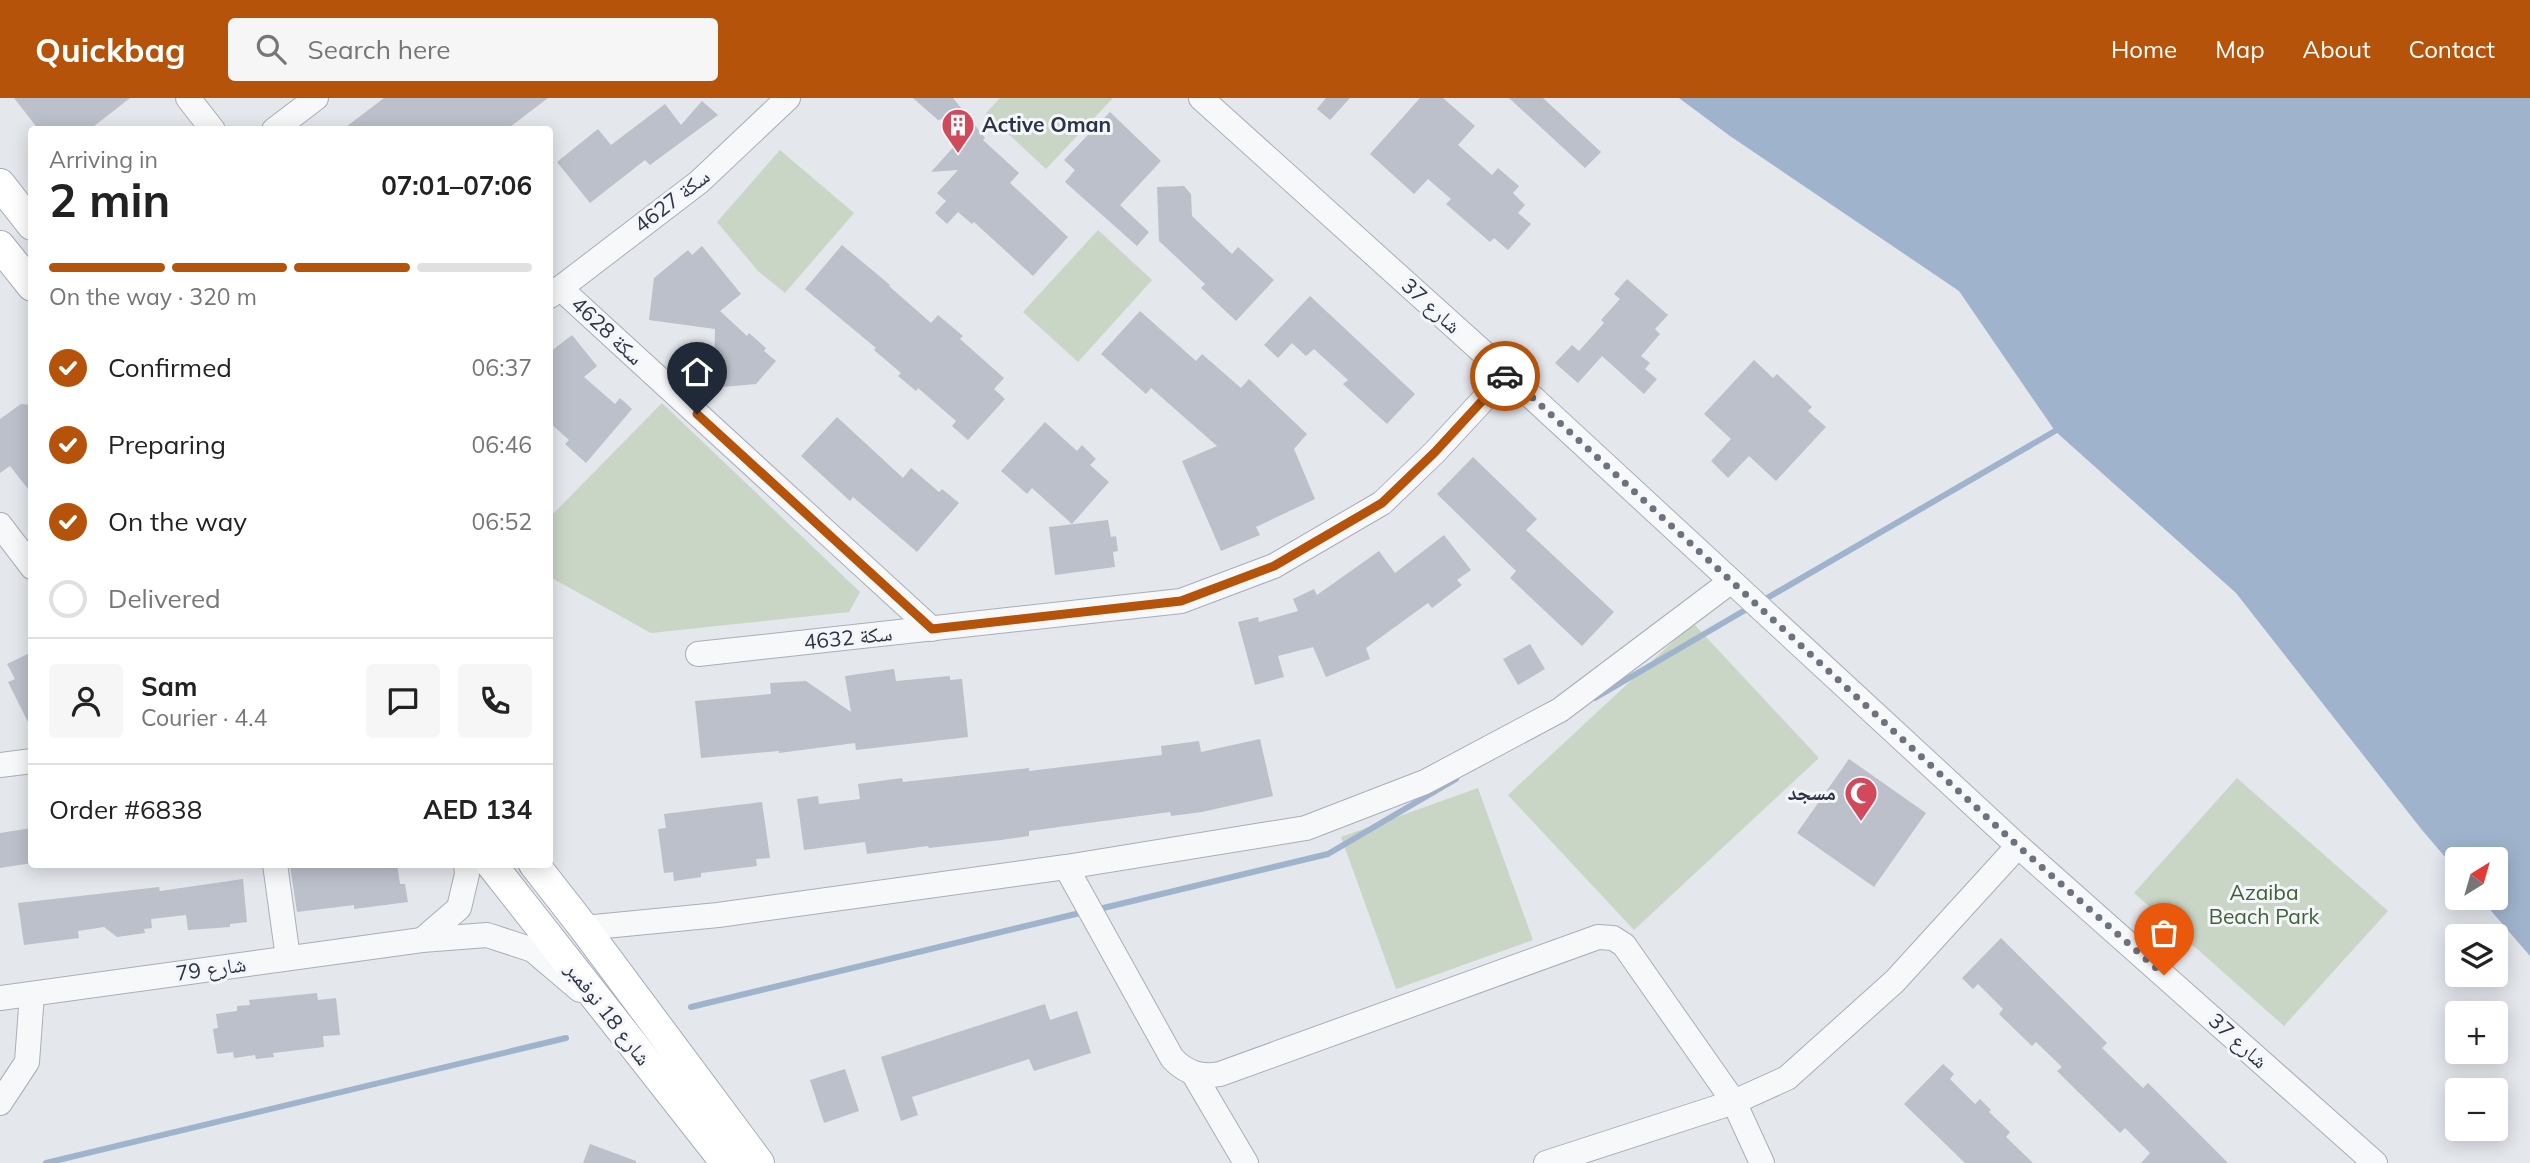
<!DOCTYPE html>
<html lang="en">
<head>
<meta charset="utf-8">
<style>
	body { margin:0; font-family:Mulish,"Noto Naskh Arabic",sans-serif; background:#f6f6f6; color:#222; height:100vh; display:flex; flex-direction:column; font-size:26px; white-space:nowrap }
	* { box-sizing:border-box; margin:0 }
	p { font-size:23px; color:#767676 }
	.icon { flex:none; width:38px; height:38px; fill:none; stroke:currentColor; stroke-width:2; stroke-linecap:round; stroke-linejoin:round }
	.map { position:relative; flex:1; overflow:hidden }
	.sheet { position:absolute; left:28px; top:28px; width:525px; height:742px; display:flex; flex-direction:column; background:#fff; border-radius:7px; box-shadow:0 4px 18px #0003 }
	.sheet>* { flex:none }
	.needle { width:46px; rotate:37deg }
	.controls { position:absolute; left:2445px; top:749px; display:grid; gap:14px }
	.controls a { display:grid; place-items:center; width:63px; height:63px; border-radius:7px; background:#fff; box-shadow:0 4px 18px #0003; font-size:35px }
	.pin { position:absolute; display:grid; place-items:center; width:60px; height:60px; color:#fff; margin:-72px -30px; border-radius:50% 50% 50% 0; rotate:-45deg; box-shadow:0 0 7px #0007 }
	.pin .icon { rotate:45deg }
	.courier { position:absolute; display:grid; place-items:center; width:70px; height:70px; margin:-35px; border:5px solid #b45309; border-radius:50%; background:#fff; color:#222; box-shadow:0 2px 9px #0007 }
	.head em { font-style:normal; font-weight:700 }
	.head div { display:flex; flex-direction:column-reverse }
	.head { display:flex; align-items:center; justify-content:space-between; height:119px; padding:0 21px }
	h1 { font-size:46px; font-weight:700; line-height:52px }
	.bar { display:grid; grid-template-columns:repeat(4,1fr); gap:10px 7px; align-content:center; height:84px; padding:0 21px }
	.bar i { height:9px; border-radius:5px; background:#e0e0e0 }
	.bar .current { background:#b45309 }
	.bar p { grid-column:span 4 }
	.line { display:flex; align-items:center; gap:18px; padding:0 21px; border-top:2px solid #e0e0e0 }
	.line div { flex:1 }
	.round { display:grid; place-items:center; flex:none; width:74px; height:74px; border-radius:7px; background:#f6f6f6 }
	ol { padding:0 21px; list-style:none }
	li { display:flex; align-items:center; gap:21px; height:77px }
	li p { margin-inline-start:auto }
	li .icon { padding:7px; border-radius:50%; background:#b45309; color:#fff; stroke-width:4 }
	li:last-child { color:#767676 }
	li i { width:38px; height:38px; border:4px solid #e0e0e0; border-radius:50% }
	header { display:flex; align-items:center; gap:42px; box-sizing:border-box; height:98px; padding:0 35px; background:#b45309; color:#fff }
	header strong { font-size:33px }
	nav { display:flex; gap:38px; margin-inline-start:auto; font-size:24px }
	.search { width:490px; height:63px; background:#f6f6f6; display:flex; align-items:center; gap:18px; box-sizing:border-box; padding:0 24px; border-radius:7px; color:#767676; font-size:26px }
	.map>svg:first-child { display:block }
</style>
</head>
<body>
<header>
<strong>Quickbag</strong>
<div class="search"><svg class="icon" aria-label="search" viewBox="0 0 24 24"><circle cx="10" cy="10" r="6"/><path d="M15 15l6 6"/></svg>Search here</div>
<nav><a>Home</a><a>Map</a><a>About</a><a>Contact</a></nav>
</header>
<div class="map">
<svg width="2530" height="1065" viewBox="0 0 2530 1065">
	<rect width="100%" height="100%" fill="#e4e7ec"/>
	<g fill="#c9d6c5">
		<polygon points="1000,0 1113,0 1046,71 986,15"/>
		<polygon points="780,52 854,115 785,195 758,173 717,124"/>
		<polygon points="1098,132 1152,182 1078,264 1023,214"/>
		<polygon points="662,305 860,494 849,514 651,535 550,479 550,419"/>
		<polygon points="1693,525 1819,660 1634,832 1508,697"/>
		<polygon points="2237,680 2388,813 2284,928 2134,795"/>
		<polygon points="1478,690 1533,842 1396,891 1341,739"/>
	</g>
	<polygon fill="#9fb4cc" points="1679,0 2530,0 2530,858 2480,800 2496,800 2496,761 2457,761 2457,773 2422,732 2236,495 2055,333 1959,193 1730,38"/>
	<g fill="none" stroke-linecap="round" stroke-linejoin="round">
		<g stroke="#9fb4cc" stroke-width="6">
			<polyline points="1762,503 2055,333"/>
			<polyline points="1595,600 1752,508"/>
			<polyline points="1095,812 1328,756 1456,681"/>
			<polyline points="691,909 1084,814"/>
			<polyline points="46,1065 566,940"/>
		</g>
	</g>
	<g fill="#bbc0ca">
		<polygon points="14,0 130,0 89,32 39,32"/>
		<polygon points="384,0 548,0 506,32 342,32"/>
		<polygon points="913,0 953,0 965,15 938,22"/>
		<polygon points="1326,0 1350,0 1330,22 1317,11"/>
		<polygon points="1420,0 1443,0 1475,28 1458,47 1492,77 1498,70 1519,88 1513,95 1525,107 1518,115 1531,126 1508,152 1494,140 1490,144 1446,106 1451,101 1428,81 1414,96 1370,56"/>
		<polygon points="1509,0 1543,0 1601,54 1585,70"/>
		<polygon points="702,3 718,17 650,67 645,62 590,105 557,64 598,31 611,47 665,6 681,27"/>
		<polygon points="1110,14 1161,63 1120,107 1149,134 1137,148 1065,84 1075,72 1064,62"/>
		<polygon points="974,26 985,40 983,42 1019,75 1010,85 1068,139 1033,178 974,124 972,126 958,114 947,126 935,115 946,103 937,95 958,72 931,74"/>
		<polygon points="1184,88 1191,96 1192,118 1232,156 1238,149 1274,182 1236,223 1201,190 1205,186 1159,143 1157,89"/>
		<polygon points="842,147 890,187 889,188 931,225 938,217 963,238 960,241 1004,280 994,291 1005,301 968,342 952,328 956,323 918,290 916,293 898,278 901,275 874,252 876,250 805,191"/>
		<polygon points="702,148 741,196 720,213 747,238 749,235 766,250 764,253 776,263 756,286 723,289 714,281 715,231 649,222 654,180 688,152 692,157"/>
		<polygon points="1627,181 1668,217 1655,231 1660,236 1641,258 1650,265 1645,271 1657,281 1644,296 1602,258 1578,285 1555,265 1572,247 1579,253 1604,225 1601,222 1620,201 1614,196"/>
		<polygon points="1310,198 1415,296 1387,326 1343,286 1348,282 1314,251 1306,258 1292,245 1278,260 1264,247"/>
		<polygon points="1140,213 1196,263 1202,256 1241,290 1249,281 1307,336 1294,351 1315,401 1256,429 1260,437 1221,453 1182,363 1217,348 1151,290 1146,296 1101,256"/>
		<polygon points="572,237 597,268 584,279 615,306 620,300 632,311 586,365 565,346 569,342 550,325 550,254"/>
		<polygon points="1754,262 1773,280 1777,276 1812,309 1808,313 1826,329 1776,383 1749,358 1728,380 1711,363 1731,341 1704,316"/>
		<polygon points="21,306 32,307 32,396 10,368 0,375 0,321"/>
		<polygon points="837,319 903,380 911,370 939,394 942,391 959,405 917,454 853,399 850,403 801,358"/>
		<polygon points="1045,324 1077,353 1082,347 1096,361 1090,367 1109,384 1072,426 1032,390 1027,396 1001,373"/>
		<polygon points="1473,359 1537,421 1526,432 1614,514 1582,548 1510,480 1516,473 1437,396"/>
		<polygon points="1108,422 1111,439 1116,438 1118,453 1113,454 1115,469 1055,477 1049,429"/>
		<polygon points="1444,437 1471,472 1457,482 1462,487 1432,510 1428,505 1366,550 1370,561 1326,579 1313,549 1278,558 1284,579 1255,587 1238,524 1258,519 1259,524 1298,513 1293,501 1314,491 1317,497 1379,453 1395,475"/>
		<polygon points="1530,546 1545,571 1518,587 1503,561"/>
		<polygon points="32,554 32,632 8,584 15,581 7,566"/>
		<polygon points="894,571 896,583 950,578 950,582 962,581 968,639 856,652 855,645 779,655 779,653 701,660 695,603 771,596 770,585 806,583 851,614 845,578"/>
		<polygon points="1260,641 1273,698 1202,714 1171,718 1170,714 1029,733 1029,738 1001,742 929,750 928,748 867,756 865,744 804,752 797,701 818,698 819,706 860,701 858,686 902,680 903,684 1029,670 1029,673 1162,657 1161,648 1199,643 1201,654"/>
		<polygon points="1849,661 1926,715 1874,789 1797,735"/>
		<polygon points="762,704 770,760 756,761 757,768 701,775 701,779 674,783 673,774 664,775 658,731 666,730 664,716"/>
		<polygon points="32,730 32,765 0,770 0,735"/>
		<polygon points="300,766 397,766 400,786 405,786 408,804 354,811 354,807 297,814 290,768"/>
		<polygon points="243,781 247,824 230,826 230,829 188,832 186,817 151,821 152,830 144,831 145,835 117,839 104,829 78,833 79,840 24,847 18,805 159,789 160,793"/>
		<polygon points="2001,840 2107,945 2102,950 2143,990 2148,985 2228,1065 2141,1065 2150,1055 2125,1030 2120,1035 2068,984 2057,973 2062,969 2036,944 2032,948 2004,921 1999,916 2003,911 1978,886 1973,891 1962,880"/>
		<polygon points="317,895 318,902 336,900 340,937 323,938 324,949 273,955 274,959 256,961 255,957 234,960 233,954 217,956 213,931 218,930 216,916 237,913 237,908 250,907 249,902"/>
		<polygon points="1045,906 1050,922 1077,913 1091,955 1034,973 1029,961 912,999 918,1017 901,1023 881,959"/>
		<polygon points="1943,966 1954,976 1950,981 1975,1006 1980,1001 1991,1012 1989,1014 2010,1034 2006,1039 2033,1065 1965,1065 1904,1006"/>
		<polygon points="845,971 859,1013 824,1025 810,982"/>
		<polygon points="590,1046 636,1063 636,1065 583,1065"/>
	</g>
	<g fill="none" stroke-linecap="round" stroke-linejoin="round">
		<defs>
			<g id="minor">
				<polyline points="188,0 213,32"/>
				<polyline points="1201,0 1507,276 2018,748 2375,1065"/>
				<polyline points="274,32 316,0"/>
				<polyline points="560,190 932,531"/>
				<polyline points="550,198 699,84 788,0"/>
				<polyline points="0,427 32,469"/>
				<polyline points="698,556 1181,503 1274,468 1382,405 1435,354 1507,276"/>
				<polyline points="0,667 32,663"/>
				<polyline points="275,766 288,860"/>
				<path d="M1066,769L1172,960C1185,974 1200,980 1220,976L1598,839L1613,840L1624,847L1734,1004L1762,1065"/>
				<polyline points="584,830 718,817 1066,769 1306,730 1425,684 1560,612 1730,484"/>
				<polyline points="422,842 459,810 467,776 466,766"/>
				<polyline points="0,900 422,842 487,837 533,852 580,892"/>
				<polyline points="1193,975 1246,1065"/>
				<polyline points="0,1005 27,964 32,896"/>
				<polyline points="1546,1065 1734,1004 1787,980 1895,883 2018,748"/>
			</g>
			<g id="major">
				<polyline points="0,86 32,127"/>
				<polyline points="0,148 32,188"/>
				<polyline points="491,766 726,1065"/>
				<polyline points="534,766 584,830 759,1065"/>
			</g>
		</defs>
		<use href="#minor" stroke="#a9aeb7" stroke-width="26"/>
		<use href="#major" stroke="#a3abb8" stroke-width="32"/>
		<use href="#minor" stroke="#f7f8fa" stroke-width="24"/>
		<use href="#major" stroke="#fff" stroke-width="30"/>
	</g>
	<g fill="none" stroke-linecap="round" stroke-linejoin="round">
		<polyline stroke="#6c737f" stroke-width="7" stroke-dasharray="0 12.6" points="1505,278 1507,276 2018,748 2164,877"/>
		<polyline stroke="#b45309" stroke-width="9" points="697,316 932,531 1181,503 1274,468 1382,405 1435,354 1505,278"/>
	</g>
	<defs>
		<symbol id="building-pin" viewBox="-11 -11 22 30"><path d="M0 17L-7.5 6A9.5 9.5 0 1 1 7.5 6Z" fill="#d1495b" stroke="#f4f6f9"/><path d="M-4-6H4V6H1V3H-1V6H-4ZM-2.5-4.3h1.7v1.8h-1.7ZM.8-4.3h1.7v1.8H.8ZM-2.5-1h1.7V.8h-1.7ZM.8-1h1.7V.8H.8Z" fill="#fff"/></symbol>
		<symbol id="mosque-pin" viewBox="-11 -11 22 30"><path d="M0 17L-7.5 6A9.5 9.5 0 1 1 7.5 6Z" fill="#d1495b" stroke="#f4f6f9"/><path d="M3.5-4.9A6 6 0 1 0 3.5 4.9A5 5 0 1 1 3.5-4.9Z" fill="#fff"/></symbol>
	</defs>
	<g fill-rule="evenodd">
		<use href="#building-pin" x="939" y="8" width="38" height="52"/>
		<use href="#mosque-pin" x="1842" y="676" width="38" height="52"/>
	</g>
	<g text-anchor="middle" stroke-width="6" stroke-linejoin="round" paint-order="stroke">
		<g font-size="21" font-weight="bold" fill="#2b3445" stroke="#f4f6f9" text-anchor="start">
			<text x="982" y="34">Active Oman</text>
			<text x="1836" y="702" text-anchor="end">مسجد</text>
		</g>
		<g font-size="21" fill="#2b3445" stroke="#f4f6f9">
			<text transform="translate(672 103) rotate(-38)" y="7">سكة 4627</text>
			<text transform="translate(1431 208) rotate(42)" y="7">شارع 37</text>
			<text transform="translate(607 233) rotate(43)" y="7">سكة 4628</text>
			<text transform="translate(848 540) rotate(-6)" y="7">سكة 4632</text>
			<text transform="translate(211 871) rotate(-8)" y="7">79 شارع</text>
			<text transform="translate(608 916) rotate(52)" y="7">شارع 18 نوفمبر</text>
			<text transform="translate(2238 943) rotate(42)" y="7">شارع 37</text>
		</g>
		<g font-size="21" fill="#3f6138" stroke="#f4f6f9">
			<text x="2264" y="802">Azaiba<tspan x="2264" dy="24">Beach Park</tspan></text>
		</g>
	</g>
</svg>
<div class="controls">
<a><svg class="needle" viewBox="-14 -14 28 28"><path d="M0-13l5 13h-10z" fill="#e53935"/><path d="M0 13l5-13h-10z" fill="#767676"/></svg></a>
<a><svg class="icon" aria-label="layers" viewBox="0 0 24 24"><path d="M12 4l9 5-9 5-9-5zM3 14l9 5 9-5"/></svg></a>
<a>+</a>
<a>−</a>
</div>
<div class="pin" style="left:2164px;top:877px;background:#ea580c"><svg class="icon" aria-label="bag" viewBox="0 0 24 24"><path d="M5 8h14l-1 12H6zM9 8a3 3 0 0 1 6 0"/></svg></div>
<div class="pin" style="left:697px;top:316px;background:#1f2937"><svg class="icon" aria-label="home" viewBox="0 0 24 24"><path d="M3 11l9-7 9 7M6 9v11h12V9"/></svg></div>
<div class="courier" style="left:1505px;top:278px"><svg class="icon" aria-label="car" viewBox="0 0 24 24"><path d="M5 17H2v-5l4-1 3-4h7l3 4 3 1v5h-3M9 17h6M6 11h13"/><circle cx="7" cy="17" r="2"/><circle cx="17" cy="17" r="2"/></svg></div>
<section class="sheet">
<div class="head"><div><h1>2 min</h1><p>Arriving in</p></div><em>07:01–07:06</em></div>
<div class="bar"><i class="current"></i><i class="current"></i><i class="current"></i><i></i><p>On the way · 320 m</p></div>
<ol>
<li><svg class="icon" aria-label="check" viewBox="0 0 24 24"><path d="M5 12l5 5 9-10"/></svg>Confirmed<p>06:37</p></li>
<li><svg class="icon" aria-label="check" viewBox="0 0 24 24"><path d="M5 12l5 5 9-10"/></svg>Preparing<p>06:46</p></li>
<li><svg class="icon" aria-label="check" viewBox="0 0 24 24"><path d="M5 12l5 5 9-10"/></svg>On the way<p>06:52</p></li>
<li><i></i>Delivered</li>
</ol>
<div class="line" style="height:126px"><a class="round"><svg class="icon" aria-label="person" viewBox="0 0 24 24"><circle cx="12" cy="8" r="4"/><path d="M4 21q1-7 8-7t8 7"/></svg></a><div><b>Sam</b><p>Courier · 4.4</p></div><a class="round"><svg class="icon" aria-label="chat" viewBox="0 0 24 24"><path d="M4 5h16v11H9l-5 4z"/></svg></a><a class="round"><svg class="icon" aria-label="phone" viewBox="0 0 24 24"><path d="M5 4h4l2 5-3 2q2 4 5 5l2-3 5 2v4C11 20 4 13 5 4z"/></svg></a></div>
<div class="line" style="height:91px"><div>Order #6838</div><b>AED 134</b></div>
</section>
</div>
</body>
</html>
